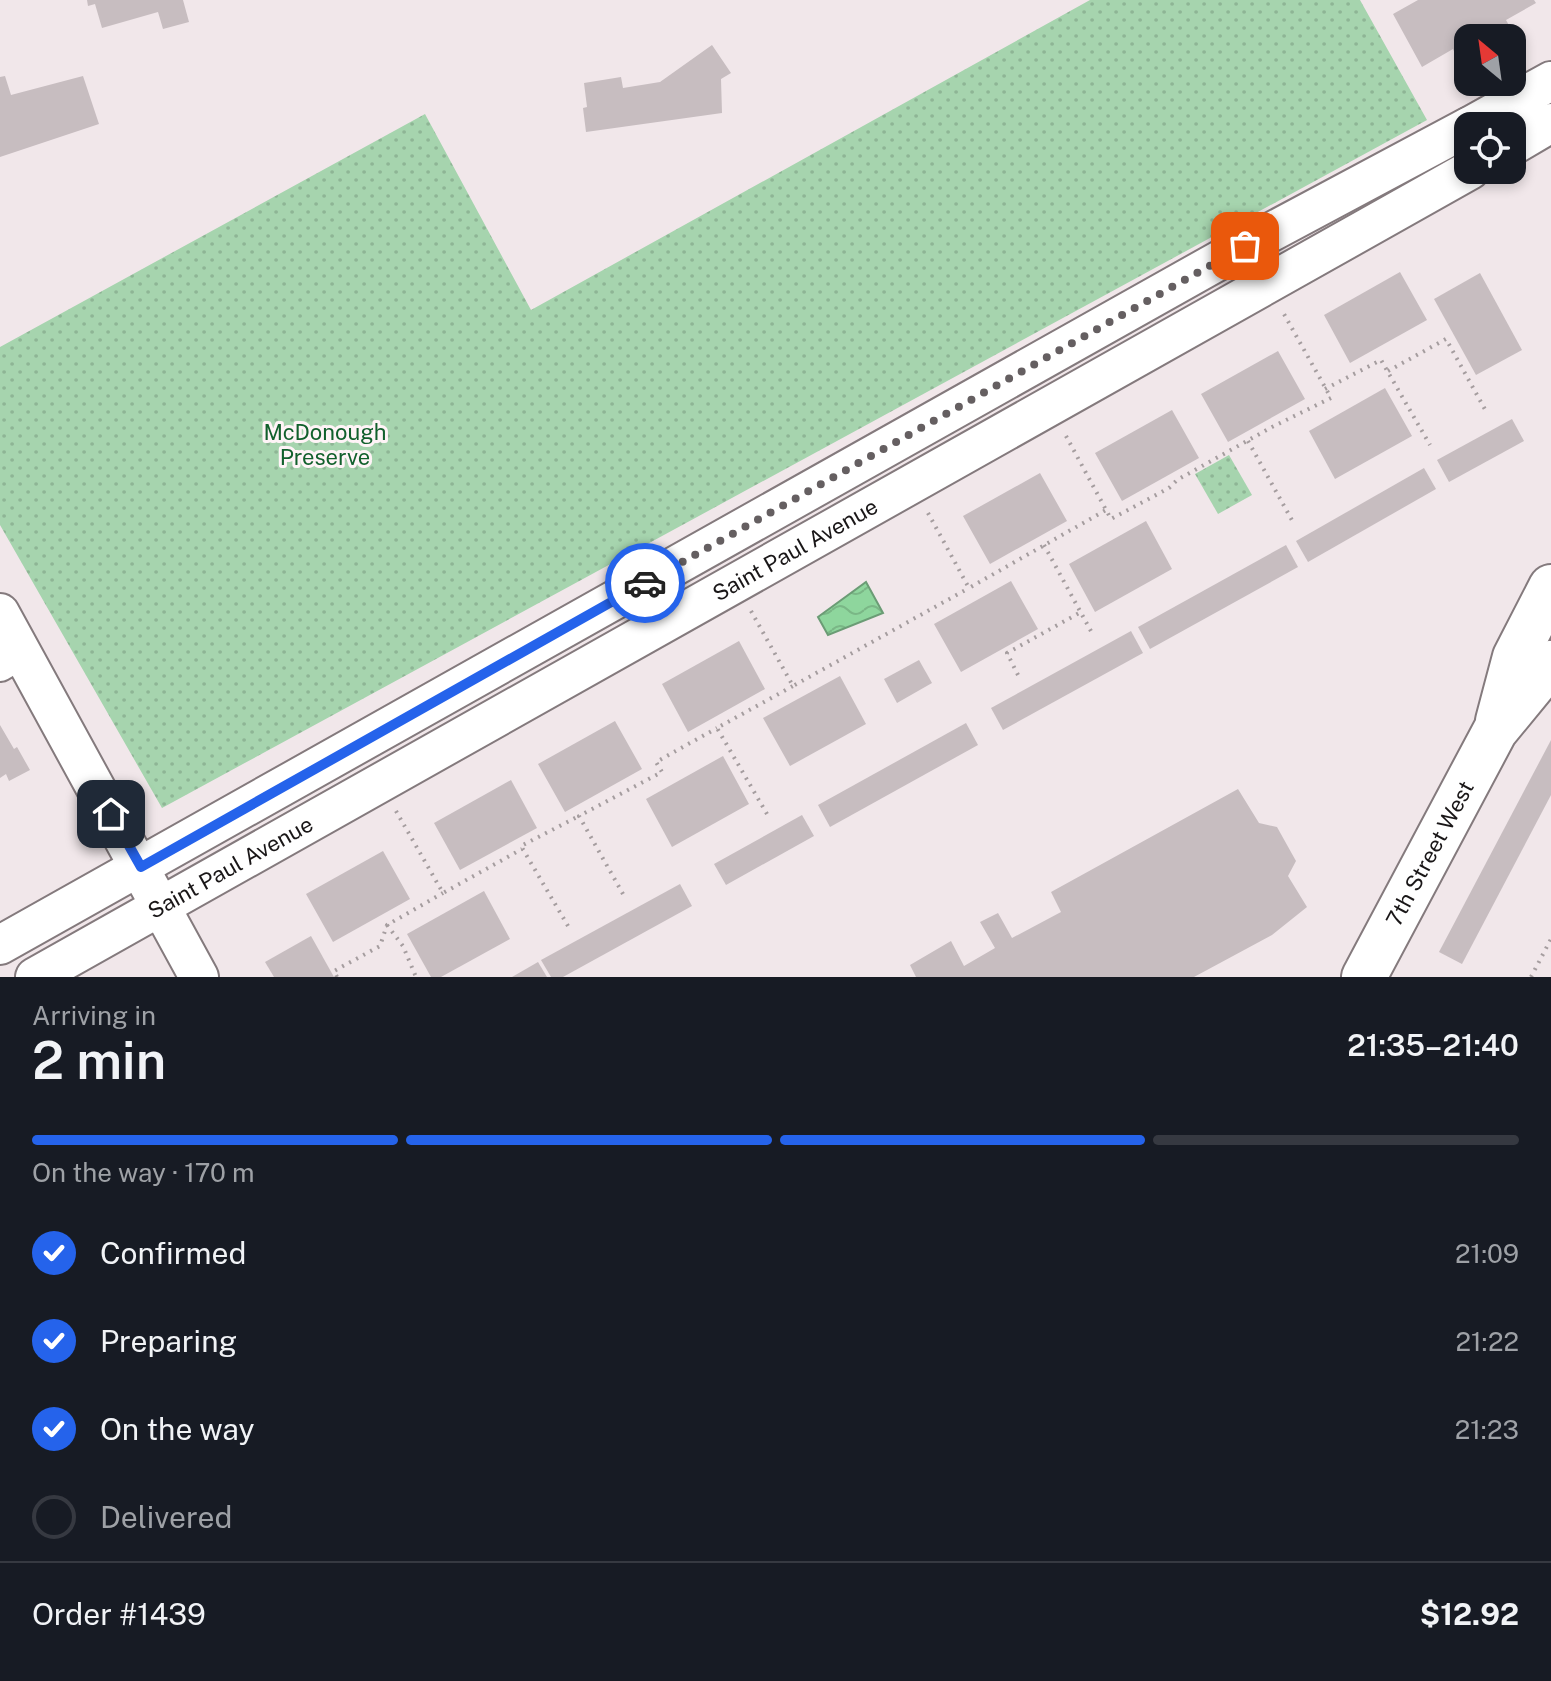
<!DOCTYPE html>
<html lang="en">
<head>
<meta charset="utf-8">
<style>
	body { margin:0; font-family:"Public Sans",sans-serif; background:#242831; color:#f1f3f6; height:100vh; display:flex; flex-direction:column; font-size:30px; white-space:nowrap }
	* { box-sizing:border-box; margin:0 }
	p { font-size:26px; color:#9ea1a6 }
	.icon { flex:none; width:44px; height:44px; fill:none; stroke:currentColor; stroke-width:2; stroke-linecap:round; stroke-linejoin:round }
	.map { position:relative; height:977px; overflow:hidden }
	.panel { display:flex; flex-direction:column; background:#171b24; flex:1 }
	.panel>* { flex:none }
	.needle { width:52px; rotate:331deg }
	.fabs { position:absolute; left:1454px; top:24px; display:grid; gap:16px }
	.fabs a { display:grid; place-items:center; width:72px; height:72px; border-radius:16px; background:#171b24; box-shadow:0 4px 12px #0003; font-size:40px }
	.pin { position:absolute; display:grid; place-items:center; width:68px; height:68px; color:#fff; margin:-34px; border-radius:16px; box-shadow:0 4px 12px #0006 }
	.courier { position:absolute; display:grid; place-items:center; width:80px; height:80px; margin:-40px; border:6px solid #2563eb; border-radius:50%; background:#fff; color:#222; box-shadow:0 2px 10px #0007 }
	.headline em { font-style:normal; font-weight:600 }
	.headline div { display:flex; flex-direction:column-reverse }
	.headline { display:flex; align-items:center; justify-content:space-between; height:136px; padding:0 32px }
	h1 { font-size:52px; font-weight:600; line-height:60px }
	.bar { display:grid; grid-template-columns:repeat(4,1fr); gap:12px 8px; align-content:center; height:96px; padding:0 32px }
	.bar i { height:10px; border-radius:6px; background:#363941 }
	.bar .current { background:#2563eb }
	.bar p { grid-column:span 4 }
	.line { display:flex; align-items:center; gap:20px; padding:0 32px; border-top:2px solid #363941 }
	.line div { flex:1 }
	ol { padding:0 32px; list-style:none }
	li { display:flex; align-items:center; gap:24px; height:88px }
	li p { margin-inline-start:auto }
	li .icon { padding:8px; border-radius:50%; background:#2563eb; color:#fff; stroke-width:4 }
	li:last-child { color:#9ea1a6 }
	li i { width:44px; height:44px; border:4px solid #363941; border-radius:50% }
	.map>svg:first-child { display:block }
</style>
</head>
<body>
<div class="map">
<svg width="1551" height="977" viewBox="0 0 1551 977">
	<defs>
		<pattern id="park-dots" width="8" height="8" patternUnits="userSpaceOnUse" patternTransform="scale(2)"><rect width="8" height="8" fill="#a6d4ae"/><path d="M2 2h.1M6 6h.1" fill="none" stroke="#8eb595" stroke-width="1.8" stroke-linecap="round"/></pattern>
		<pattern id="water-waves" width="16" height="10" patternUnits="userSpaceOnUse" patternTransform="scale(2)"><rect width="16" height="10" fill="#8ed69d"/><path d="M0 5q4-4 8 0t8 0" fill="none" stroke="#7ab786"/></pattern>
	</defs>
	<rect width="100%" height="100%" fill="#f1e7ea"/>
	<g fill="url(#park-dots)">
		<polygon points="1090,0 1360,0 1427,120 162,808 0,525 0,347 425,114 531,310"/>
		<polygon points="1229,455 1252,495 1218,514 1195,474"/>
	</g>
	<polygon fill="url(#water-waves)" stroke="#6b9c75" stroke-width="2" points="866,582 883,613 828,635 818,617"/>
	<g fill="#c7bdc0">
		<polygon points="87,0 183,0 189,22 163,29 158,12 102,28 95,4 88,6"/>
		<polygon points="1418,0 1534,0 1536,3 1506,20 1511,29 1494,38 1468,38 1468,52 1457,58 1453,49 1422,67 1393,14"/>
		<polygon points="712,45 731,73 721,79 722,113 586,132 583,108 587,107 584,83 621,77 623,88 660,82"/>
		<polygon points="5,76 11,95 83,76 99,124 0,157 0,77"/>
		<polygon points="1400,272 1427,320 1350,363 1324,315"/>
		<polygon points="1480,273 1522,350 1476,375 1434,299"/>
		<polygon points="1278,351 1305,399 1228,442 1201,394"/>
		<polygon points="1385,388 1412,436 1335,479 1309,431"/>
		<polygon points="1172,410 1199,458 1122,501 1095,453"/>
		<polygon points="1512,419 1524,441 1449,482 1437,460"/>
		<polygon points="1424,468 1436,489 1308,562 1296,541"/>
		<polygon points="1040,473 1067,521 990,564 963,516"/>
		<polygon points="1146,521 1172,569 1095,612 1069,564"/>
		<polygon points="1286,545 1298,567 1150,649 1138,627"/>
		<polygon points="1011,581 1038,629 961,672 934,624"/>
		<polygon points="1131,631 1143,653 1003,730 991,708"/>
		<polygon points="739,641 765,689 688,732 662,684"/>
		<polygon points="919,660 932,683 897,703 884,679"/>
		<polygon points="840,676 866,724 790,766 763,718"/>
		<polygon points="615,721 642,769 565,812 538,764"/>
		<polygon points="966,723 978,745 830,827 818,805"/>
		<polygon points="0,725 14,749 17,747 30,770 9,781 6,774 0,778"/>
		<polygon points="1551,740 1551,795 1462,964 1439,952"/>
		<polygon points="723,756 749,804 672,847 646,799"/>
		<polygon points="511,780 537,828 460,870 434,823"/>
		<polygon points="1238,789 1259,823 1277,827 1296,861 1288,876 1307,907 1272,935 1194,977 916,977 910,965 951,941 964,966 995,948 980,922 998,913 1012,938 1061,912 1051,892"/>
		<polygon points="802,815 814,836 726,885 714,864"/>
		<polygon points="383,851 410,899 333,942 306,894"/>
		<polygon points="680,884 692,906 563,977 551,977 541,960"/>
		<polygon points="484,891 510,939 441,977 431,977 407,934"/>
		<polygon points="311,936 334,977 274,977 265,962"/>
		<polygon points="538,962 547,977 512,977"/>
	</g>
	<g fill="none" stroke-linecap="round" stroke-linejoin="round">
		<defs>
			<polyline id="minor" points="0,666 22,653"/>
			<g id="tertiary">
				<polyline points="1470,126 1551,81"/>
				<polyline points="1512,146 1551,123"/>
				<polyline points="0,613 199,977"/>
				<polyline points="0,945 1245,246 1468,127"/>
				<path id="s1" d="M35,977L1470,170"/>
			</g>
			<g id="primary">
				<polyline points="1498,721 1515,657 1551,587"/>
				<path id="s2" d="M1364,977L1495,731L1551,663"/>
			</g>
		</defs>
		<use href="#minor" stroke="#847a7d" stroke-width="34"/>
		<use href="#tertiary" stroke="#847a7d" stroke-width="42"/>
		<use href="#primary" stroke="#847a7d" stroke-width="48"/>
		<g stroke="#a59d9f" stroke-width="4" stroke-dasharray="2 6" stroke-linecap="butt">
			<polyline points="1388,371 1446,339 1487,413"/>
			<polyline points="1325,389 1381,360 1430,445"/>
			<polyline points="1066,436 1111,519 1169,488 1177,480 1272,427 1331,398 1284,314"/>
			<polyline points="1248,441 1293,522"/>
			<polyline points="928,513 969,588 1106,510"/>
			<polyline points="1044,545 1092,633"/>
			<polyline points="751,611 793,686 969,588"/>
			<polyline points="1018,675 1007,653 1081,612"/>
			<polyline points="396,811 443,893 522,849"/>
			<polyline points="767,814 717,728 793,686"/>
			<polyline points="623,894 579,816 662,772 656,762 717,728"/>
			<polyline points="387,925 403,946 416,977"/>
			<polyline points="568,926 521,846 579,816"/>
			<polyline points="337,977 334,971 380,946 387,925 443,893"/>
			<polyline points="1531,977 1551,939"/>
		</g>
		<use href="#minor" stroke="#fff" stroke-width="30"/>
		<use href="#tertiary" stroke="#fff" stroke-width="38"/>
		<use href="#primary" stroke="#fff" stroke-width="44"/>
	</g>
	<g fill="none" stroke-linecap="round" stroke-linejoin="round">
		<polyline stroke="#655f61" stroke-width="8" stroke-dasharray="0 14.4" points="645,583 1245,246"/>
		<polyline stroke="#2563eb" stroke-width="10" points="111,814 141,867 645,583"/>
	</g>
	<g text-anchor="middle" stroke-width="6" stroke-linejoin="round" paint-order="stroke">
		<g font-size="22" fill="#11602c" stroke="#fff4f7">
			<text x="325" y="440">McDonough<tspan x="325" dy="25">Preserve</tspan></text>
		</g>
		<g font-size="22" fill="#191617" stroke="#fff4f7">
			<text dy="8" stroke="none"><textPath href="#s1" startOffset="872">Saint Paul Avenue</textPath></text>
			<text dy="8" stroke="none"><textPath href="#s2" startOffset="140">7th Street West</textPath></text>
			<text dy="8" stroke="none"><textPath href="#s1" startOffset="224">Saint Paul Avenue</textPath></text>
		</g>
	</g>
</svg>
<div class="fabs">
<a><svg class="needle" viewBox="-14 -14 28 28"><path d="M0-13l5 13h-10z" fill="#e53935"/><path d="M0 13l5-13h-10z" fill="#9ea1a6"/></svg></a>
<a><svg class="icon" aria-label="locate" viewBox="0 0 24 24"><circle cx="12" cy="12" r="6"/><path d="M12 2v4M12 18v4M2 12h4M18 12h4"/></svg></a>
</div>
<div class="pin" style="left:1245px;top:246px;background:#ea580c"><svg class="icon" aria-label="bag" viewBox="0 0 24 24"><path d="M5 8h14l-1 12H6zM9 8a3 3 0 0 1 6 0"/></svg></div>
<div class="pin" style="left:111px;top:814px;background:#1f2937"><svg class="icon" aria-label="home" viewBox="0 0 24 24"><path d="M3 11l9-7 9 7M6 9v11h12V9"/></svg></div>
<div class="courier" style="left:645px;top:583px"><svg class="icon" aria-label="car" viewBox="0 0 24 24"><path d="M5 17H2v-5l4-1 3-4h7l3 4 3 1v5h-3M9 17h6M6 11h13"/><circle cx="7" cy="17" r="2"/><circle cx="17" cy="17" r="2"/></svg></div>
</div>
<section class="panel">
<div class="headline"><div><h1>2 min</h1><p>Arriving in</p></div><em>21:35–21:40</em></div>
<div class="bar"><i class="current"></i><i class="current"></i><i class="current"></i><i></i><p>On the way · 170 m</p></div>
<ol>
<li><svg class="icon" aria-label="check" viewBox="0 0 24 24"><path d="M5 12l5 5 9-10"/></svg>Confirmed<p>21:09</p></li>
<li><svg class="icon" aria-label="check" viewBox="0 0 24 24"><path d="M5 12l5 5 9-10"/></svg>Preparing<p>21:22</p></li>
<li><svg class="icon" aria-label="check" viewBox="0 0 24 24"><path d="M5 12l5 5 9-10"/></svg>On the way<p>21:23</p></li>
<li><i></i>Delivered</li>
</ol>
<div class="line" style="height:104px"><div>Order #1439</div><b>$12.92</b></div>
</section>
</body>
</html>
